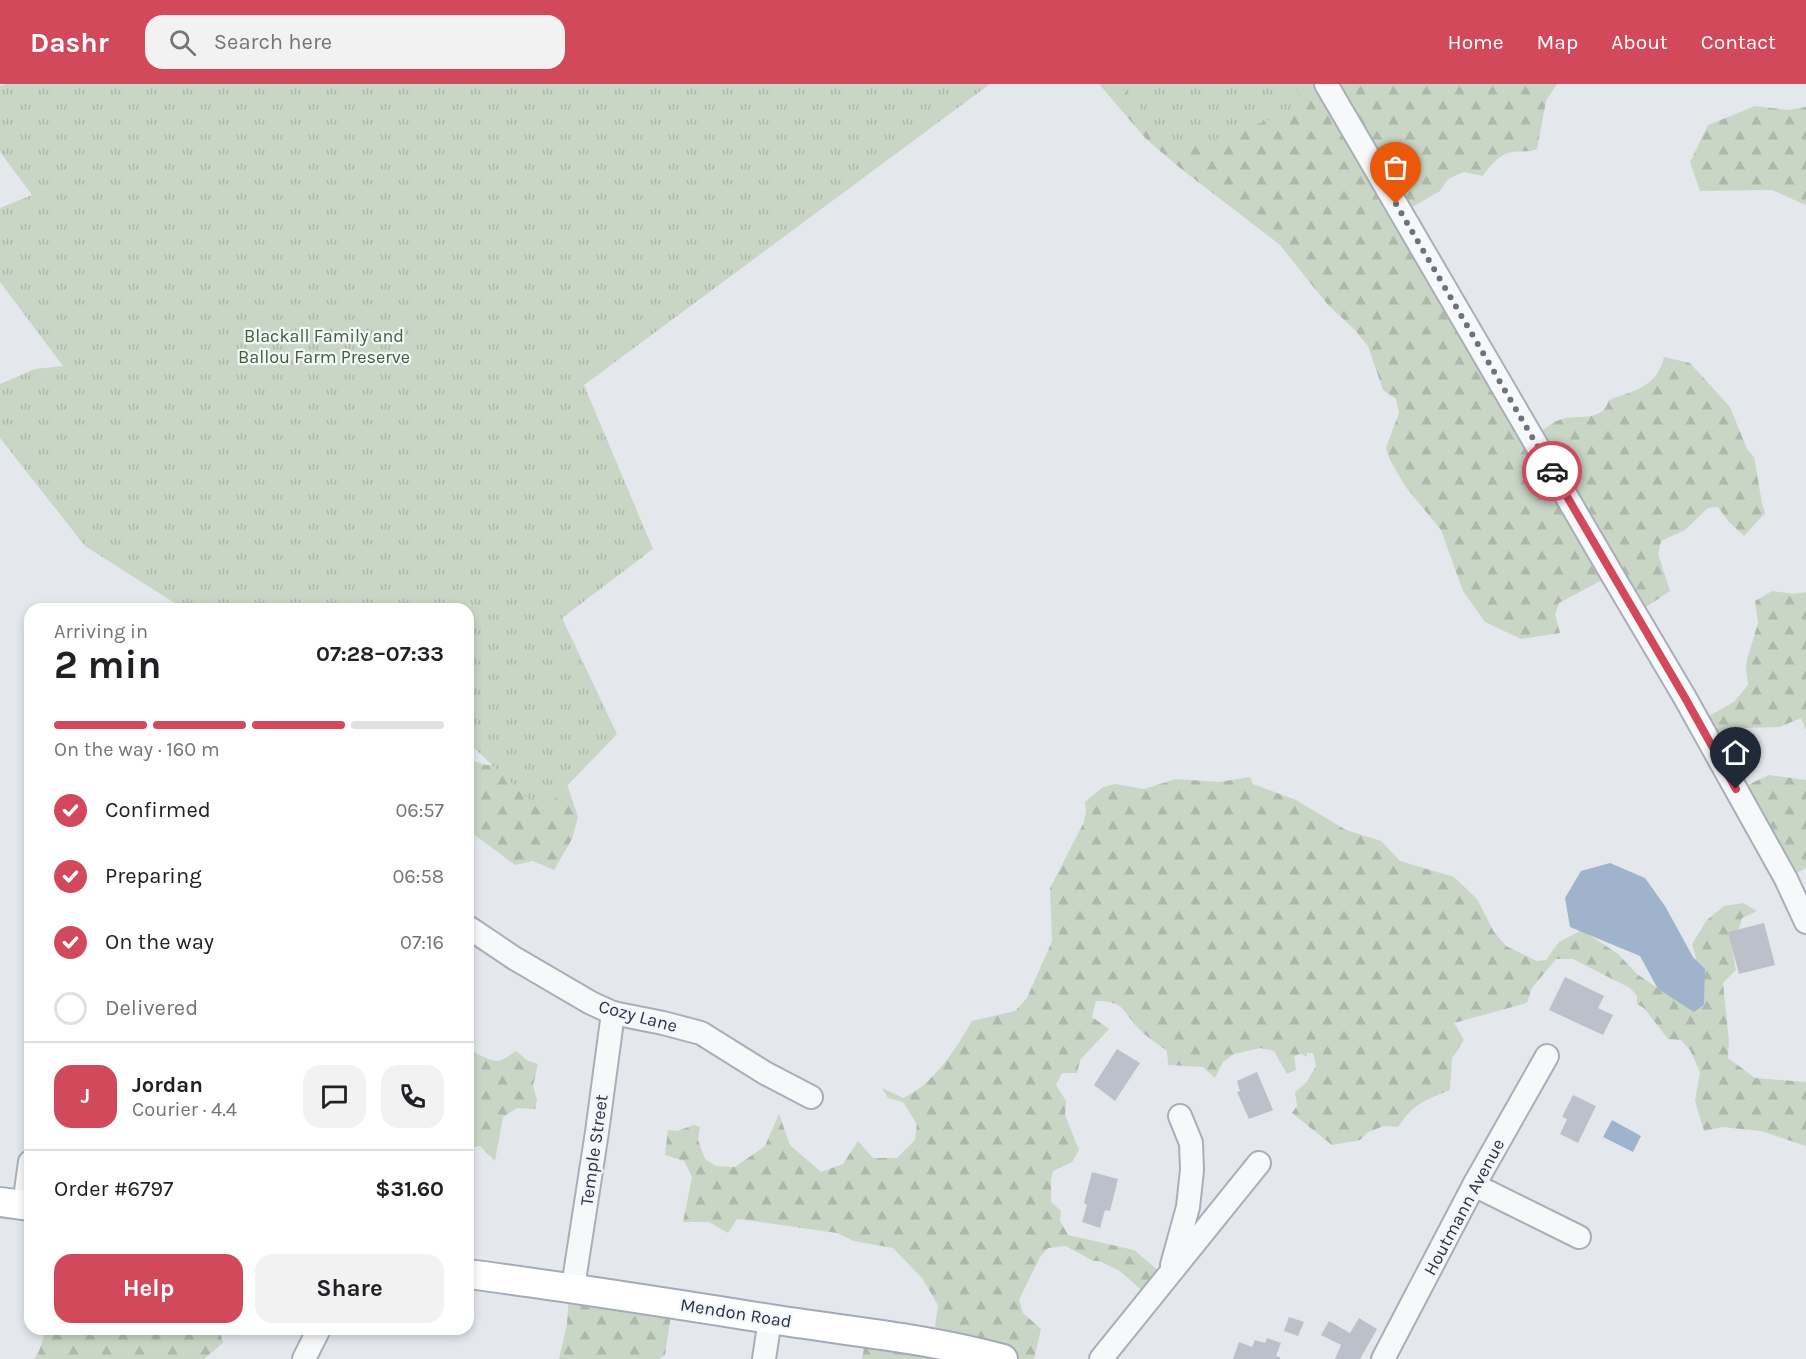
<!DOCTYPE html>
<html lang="en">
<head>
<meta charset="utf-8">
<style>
	body { margin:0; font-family:Karla,sans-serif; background:#f2f2f2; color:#202124; height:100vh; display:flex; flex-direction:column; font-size:22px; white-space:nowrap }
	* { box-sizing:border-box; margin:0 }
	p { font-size:20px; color:#757577 }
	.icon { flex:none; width:33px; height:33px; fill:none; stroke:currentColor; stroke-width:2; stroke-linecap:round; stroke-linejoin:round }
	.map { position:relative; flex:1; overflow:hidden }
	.side { position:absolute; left:24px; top:519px; width:450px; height:732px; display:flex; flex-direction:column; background:#fff; border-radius:18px; box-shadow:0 3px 9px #0003 }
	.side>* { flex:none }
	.pin { position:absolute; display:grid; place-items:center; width:51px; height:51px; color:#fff; margin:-62px -26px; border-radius:50% 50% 50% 0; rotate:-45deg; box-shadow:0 0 6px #0007 }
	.pin .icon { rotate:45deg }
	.courier { position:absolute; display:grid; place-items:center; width:60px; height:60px; margin:-30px; border:4px solid #d1495b; border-radius:50%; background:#fff; color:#222; box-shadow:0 2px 8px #0007 }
	.overview em { font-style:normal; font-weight:700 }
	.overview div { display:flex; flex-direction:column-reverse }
	.overview { display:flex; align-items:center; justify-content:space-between; height:102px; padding:0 30px }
	h1 { font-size:39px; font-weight:700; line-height:45px }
	.bar { display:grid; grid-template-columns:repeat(4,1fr); gap:9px 6px; align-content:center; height:72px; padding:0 30px }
	.bar i { height:8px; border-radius:4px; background:#e0e0e0 }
	.bar .active { background:#d1495b }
	.bar p { grid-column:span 4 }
	.line { display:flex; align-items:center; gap:15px; padding:0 30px; border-top:2px solid #e0e0e0 }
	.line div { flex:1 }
	.round { display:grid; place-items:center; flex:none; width:63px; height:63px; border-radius:18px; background:#f2f2f2 }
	ol { padding:0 30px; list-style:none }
	li { display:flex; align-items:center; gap:18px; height:66px }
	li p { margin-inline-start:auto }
	li .icon { padding:6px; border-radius:50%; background:#d1495b; color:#fff; stroke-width:4 }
	li:last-child { color:#757577 }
	li i { width:33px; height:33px; border:3px solid #e0e0e0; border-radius:50% }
	.action { display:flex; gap:12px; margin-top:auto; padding:12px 30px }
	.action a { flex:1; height:69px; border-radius:18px; background:#d1495b; color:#fff; font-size:24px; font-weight:700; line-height:69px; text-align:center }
	.action a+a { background:#f2f2f2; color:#202124 }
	header { display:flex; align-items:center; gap:36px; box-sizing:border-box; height:84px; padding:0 30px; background:#d1495b; color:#fff }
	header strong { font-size:28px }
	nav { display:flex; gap:33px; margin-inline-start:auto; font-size:21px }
	.search { width:420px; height:54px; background:#f2f2f2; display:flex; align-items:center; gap:15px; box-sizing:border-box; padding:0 21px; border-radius:18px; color:#757577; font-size:22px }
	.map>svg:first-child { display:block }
</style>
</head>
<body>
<header>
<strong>Dashr</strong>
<div class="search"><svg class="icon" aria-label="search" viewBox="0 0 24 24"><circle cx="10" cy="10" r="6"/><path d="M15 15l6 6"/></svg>Search here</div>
<nav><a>Home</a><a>Map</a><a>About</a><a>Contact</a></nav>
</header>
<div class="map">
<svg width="1806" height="1275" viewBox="0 0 1806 1275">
	<defs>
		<pattern id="forest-firs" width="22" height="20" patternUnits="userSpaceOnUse" patternTransform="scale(1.5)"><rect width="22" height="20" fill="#c9d6c5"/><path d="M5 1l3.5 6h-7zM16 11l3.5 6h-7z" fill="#adb8ab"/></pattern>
		<pattern id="park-tufts" width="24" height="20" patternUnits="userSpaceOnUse" patternTransform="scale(1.5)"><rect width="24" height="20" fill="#c9d6c5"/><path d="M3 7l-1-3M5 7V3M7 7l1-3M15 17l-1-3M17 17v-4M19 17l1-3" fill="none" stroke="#adb8ab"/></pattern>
	</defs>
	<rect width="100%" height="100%" fill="#e4e7ec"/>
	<g fill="url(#forest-firs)">
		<path d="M1099,0H1557L1546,17L1537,65C1528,69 1517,66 1508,69C1497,73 1489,83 1483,92L1464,88L1448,95L1440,107L1402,129L1534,352C1542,347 1551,339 1559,336C1577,329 1602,340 1609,316C1634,307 1658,302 1664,273L1690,279L1730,323L1747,365L1754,373L1762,419L1765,429L1744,452L1729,438L1718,423L1708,424L1685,446L1661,457L1658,470L1670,507L1640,527L1610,492L1559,519L1555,530L1560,549L1521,555L1485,538L1463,507L1441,446L1405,402L1390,376L1386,364L1399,329L1396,315L1383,306L1368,262L1354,245L1328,221L1280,161L1180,84L1146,55Z"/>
		<polygon points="1755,22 1788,26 1806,23 1806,121 1772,106 1700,107 1690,78 1708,41"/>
		<polygon points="1772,507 1795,510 1806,508 1806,646 1801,634 1780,643 1745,644 1711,658 1707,633 1734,618 1748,601 1746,584 1747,576 1758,539 1755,517"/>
		<polygon points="468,673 473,677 486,681 535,680 558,692 568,703 578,733 572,755 554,786 533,777 515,781 468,746"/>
		<polygon points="1769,691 1806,696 1806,784 1786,794 1737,706"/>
		<path d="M1250,693L1253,700L1296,716L1346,746L1381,757L1400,777L1454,793L1477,815L1494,848L1506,862L1537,877L1546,876L1559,858L1582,846L1618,870L1637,890L1672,914L1702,896L1692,860L1707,836L1724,822L1743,819L1757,827L1742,834L1739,845L1730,852L1736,886L1723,899L1729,957L1728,974L1755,994L1806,998V1062L1761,1047L1722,1043L1704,1047L1695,1017L1700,988L1690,966L1681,956L1668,955L1644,924L1637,920V912L1630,904L1573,875H1556L1532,904L1527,919L1454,939L1464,956L1452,974L1450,1006C1425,1016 1413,1020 1398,1043L1384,1042L1368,1048L1360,1056L1332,1061L1292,1029L1297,1022L1295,1008L1306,999L1316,982L1313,969H1307V973L1301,970L1294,972L1296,986L1287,990L1274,967L1260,964L1234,970L1223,978L1215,994L1203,983L1168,981L1167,967C1157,959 1145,952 1137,943C1121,924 1123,917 1096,917L1092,933L1109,945L1080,976L1077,989H1062L1056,1001L1066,1017L1065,1031L1079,1066L1072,1078L1053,1087L1051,1096V1118L1061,1127L1060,1137L1068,1151L1134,1166L1168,1195L1150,1214L1120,1187L1099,1177H1093L1066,1162L1048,1164L1040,1173L1019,1216L1023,1229L1041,1245L1034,1275H862L865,1258L933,1261L938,1221L922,1194L893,1164L854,1157L837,1149L746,1136L737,1135L728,1149L709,1138H683L692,1093L684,1077L665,1071L668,1046L677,1047L694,1041L700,1043L698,1056L705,1075L716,1082L735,1083L765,1062L779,1030L790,1061L821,1088L843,1080L858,1057L873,1074H897L915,1056L917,1040L903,1018L888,1014L882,1004L903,1014C933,1001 956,965 972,937L1015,927L1027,914L1052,857L1050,804L1084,738L1086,727L1085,718L1103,703L1115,700L1144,705L1176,695L1219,698Z"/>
		<path d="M468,962C473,968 477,970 484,973C500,981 503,975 516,967L528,977L538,980L533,1002L537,1016L535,1025L517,1024L503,1033L495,1077L480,1062L468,1064Z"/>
		<polygon points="569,1210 672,1224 665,1271 659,1275 559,1275 567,1240"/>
		<path d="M49,1245H219L223,1259L204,1275H34C43,1264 40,1256 49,1245Z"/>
	</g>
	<g fill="url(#park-tufts)">
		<polygon points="6,0 990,0 584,301 653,465 562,534 617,650 542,728 468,658 468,525 184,525 85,462 0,354 0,300 35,285 63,282 0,198 0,124 32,111 0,68 0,2"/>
		<polygon points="1119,0 1294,0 1305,23 1179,68"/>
	</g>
	<g fill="#9fb4cc">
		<polygon points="1610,779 1645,794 1665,822 1693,873 1705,885 1704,921 1694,928 1658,905 1640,872 1570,843 1565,814 1581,787"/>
		<polygon points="1612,1036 1641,1052 1633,1068 1603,1053"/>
	</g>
	<g fill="#bbc0ca">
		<polygon points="1764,839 1775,881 1739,890 1728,848"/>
		<polygon points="1565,893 1604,912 1598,924 1613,931 1603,951 1549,926"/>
		<polygon points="1117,965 1140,979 1115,1017 1094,1001"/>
		<polygon points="1257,988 1273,1026 1249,1035 1237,1008 1240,1007 1237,997"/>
		<polygon points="1573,1011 1596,1022 1578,1059 1560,1050 1567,1035 1562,1033"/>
		<polygon points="1092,1088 1118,1095 1110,1127 1105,1126 1100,1144 1082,1138 1087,1121 1084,1119"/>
		<polygon points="1289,1233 1304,1238 1298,1252 1284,1247"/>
		<polygon points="1359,1234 1377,1245 1360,1275 1335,1275 1341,1261 1321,1251 1329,1237 1350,1249"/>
		<polygon points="1267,1254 1281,1259 1276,1272 1280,1273 1280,1275 1233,1275 1239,1258 1252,1263 1255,1256 1265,1259"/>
	</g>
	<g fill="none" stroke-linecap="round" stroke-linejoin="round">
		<defs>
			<g id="minor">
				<polyline points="1326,0 1610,487 1684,612 1786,795 1806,838"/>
				<polyline points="468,843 514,874 591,919 613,929 663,939 701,949 765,989 811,1013"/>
				<polyline points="1474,1101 1579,1153"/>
				<polyline points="24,1121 30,1078"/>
				<polyline points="1172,1181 1188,1123 1192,1086 1191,1059 1180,1032"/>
				<polyline points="573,1203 597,1048 613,929"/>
				<polyline points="304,1275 319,1245"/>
				<polyline points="764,1275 770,1235"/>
				<polyline points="1101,1275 1259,1079"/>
				<polyline points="1383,1275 1474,1101 1547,972"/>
			</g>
			<g id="major">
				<polyline points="0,1118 30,1122"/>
				<path d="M468,1190C569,1203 669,1219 770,1235C847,1247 927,1254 1003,1275"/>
			</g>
		</defs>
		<use href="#minor" stroke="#a9aeb7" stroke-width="26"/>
		<use href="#major" stroke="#a3abb8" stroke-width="32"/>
		<use href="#minor" stroke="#f7f8fa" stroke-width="22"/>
		<use href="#major" stroke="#fff" stroke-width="28"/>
	</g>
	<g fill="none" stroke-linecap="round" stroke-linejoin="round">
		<polyline stroke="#6c737f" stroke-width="6" stroke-dasharray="0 10.8" points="1396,120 1552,387"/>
		<polyline stroke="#d1495b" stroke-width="8" points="1552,387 1684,612 1736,705"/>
	</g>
	<g text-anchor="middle" stroke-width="4.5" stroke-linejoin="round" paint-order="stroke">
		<g font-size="18" fill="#3f6138" stroke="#f4f6f9">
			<text x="324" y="258">Blackall Family and<tspan x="324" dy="21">Ballou Farm Preserve</tspan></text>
		</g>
		<g font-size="18" fill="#2b3445" stroke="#f4f6f9">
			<text transform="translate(638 932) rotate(15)" y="6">Cozy Lane</text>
			<text transform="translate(594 1066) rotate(-82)" y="6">Temple Street</text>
			<text transform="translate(1464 1123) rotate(-62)" y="6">Houtmann Avenue</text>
			<text transform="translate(736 1229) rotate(9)" y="6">Mendon Road</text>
		</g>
	</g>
</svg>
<div class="pin" style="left:1396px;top:120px;background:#ea580c"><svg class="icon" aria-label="bag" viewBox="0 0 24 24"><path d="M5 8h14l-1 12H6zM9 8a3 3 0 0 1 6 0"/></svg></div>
<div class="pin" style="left:1736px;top:705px;background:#1f2937"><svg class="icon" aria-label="home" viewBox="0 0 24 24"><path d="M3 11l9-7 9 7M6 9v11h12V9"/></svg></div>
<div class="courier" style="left:1552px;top:387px"><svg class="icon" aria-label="car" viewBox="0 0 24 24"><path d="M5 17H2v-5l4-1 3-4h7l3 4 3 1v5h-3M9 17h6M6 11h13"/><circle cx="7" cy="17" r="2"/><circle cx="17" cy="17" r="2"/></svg></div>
<section class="side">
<div class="overview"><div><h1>2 min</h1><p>Arriving in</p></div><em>07:28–07:33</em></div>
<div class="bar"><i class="active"></i><i class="active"></i><i class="active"></i><i></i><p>On the way · 160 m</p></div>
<ol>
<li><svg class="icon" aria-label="check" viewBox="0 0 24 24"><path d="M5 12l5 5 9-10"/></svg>Confirmed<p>06:57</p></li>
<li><svg class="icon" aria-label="check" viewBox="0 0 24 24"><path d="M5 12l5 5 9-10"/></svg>Preparing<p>06:58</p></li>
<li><svg class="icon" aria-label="check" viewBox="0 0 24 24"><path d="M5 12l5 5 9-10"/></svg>On the way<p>07:16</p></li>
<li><i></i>Delivered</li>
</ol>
<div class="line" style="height:108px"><b class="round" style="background:#d1495b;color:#fff">J</b><div><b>Jordan</b><p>Courier · 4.4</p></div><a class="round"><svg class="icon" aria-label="chat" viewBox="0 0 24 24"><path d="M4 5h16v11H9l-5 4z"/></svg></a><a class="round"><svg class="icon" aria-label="phone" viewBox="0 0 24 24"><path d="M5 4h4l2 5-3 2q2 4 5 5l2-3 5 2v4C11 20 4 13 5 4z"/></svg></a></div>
<div class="line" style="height:78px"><div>Order #6797</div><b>$31.60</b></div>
<div class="action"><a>Help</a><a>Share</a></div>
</section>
</div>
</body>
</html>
